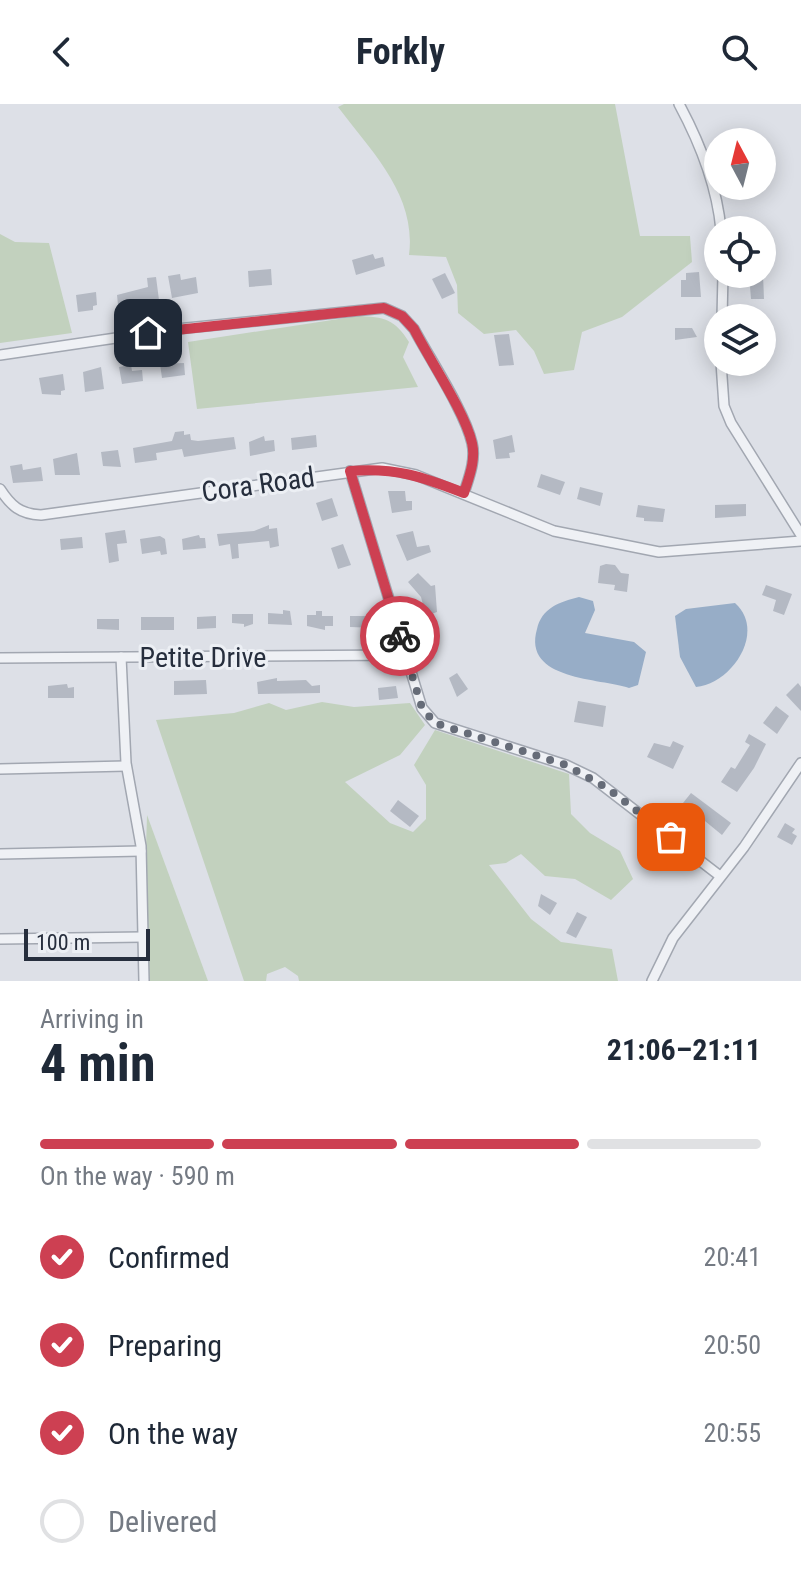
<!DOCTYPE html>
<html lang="en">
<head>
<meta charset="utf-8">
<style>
	body { margin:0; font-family:"Roboto Condensed",sans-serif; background:#f6f6f7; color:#1f2937; height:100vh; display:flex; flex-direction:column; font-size:30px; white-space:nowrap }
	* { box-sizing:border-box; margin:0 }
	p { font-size:26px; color:#747a83 }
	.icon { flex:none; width:44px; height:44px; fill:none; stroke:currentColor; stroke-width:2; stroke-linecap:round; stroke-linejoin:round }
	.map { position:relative; height:877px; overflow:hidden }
	.details { display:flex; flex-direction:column; background:#fff; flex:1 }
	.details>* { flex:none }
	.needle { width:52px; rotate:353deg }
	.fabs { position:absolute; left:704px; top:24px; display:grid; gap:16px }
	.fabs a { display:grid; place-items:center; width:72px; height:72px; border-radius:50%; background:#fff; box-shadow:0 4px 20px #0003; font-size:40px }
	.scale { position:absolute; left:24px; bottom:20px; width:126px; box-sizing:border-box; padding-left:8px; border:4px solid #262e3d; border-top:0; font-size:22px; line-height:28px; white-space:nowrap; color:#262e3d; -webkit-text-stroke:6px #eceff4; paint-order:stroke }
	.pin { position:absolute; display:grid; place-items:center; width:68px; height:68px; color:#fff; margin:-34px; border-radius:16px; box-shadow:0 4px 12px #0006 }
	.courier { position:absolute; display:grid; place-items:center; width:80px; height:80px; margin:-40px; border:6px solid #cd4052; border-radius:50%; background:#fff; color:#222; box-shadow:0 2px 10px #0007 }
	.overview em { font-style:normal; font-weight:700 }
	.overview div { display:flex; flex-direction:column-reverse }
	.overview { display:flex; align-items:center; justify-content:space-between; height:136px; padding:0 40px }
	h1 { font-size:52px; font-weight:700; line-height:60px }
	.bar { display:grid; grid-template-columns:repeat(4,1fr); gap:12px 8px; align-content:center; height:96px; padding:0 40px }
	.bar i { height:10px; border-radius:6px; background:#e0e1e3 }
	.bar .current { background:#cd4052 }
	.bar p { grid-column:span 4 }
	ol { padding:0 40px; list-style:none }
	li { display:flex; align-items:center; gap:24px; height:88px }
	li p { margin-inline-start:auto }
	li .icon { padding:8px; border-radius:50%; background:#cd4052; color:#fff; stroke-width:4 }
	li:last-child { color:#747a83 }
	li i { width:44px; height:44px; border:4px solid #e0e1e3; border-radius:50% }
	header { display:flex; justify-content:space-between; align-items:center; height:104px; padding:0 40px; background:#fff; font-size:36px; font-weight:700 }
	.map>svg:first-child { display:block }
</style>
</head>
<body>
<header><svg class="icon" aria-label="back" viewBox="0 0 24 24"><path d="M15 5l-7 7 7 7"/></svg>Forkly<svg class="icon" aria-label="search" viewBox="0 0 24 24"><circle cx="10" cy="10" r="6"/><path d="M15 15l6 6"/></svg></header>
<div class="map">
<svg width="801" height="877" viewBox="0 0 801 877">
	<rect width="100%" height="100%" fill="#dde0e7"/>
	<g fill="#c2d1be">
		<path d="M344,0H615L640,132H690L692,158L622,213L582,228L574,266L544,270L534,247L516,226L484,230L458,209L457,181L446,153L409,151C417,91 371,47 338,3Z"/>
		<polygon points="0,130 15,138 49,139 72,229 0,239"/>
		<path d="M358,212C384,213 395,215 409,238L403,253L418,283L197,305L188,238Z"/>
		<polygon points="322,598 354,603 410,599 425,621 400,651 345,678 390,719 413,728 426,715 426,681 414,661 435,626 569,670 571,710 590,729 620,747 633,775 611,796 575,775 545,772 521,750 506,759 489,761 531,815 561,838 612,845 618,877 299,877 298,872 285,863 267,870 266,877 244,877 156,616 234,609 269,599 286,606"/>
		<polygon points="147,711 208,877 142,877"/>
	</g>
	<g fill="#97adc7">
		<path d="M579,493L593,497L595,506L585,529L634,538L646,548L638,581L629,584C601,574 522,577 537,525C542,504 559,498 579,493Z"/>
		<path d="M735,499C767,528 731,580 696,583L680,553L675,512L686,505Z"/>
	</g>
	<g fill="#b4b9c3">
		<polygon points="373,150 375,155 383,153 385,162 356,171 352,156"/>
		<polygon points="271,165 272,181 249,183 248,167"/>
		<polygon points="699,168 701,193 681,193 681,176 686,176 686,169"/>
		<polygon points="445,169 455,189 442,195 432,175"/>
		<polygon points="180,170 181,176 196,173 198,189 172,194 168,172"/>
		<polygon points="749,170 763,170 764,195 751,195"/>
		<polygon points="156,173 159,196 118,201 117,191 148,183 147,174"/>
		<polygon points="96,188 97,201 93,202 93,206 78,208 76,191"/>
		<polygon points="675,224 692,224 697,233 675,236"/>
		<polygon points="509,230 514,261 499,262 494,231"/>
		<polygon points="184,259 185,271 162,274 160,260"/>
		<polygon points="131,261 132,267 142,266 143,277 122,280 119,263"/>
		<polygon points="101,263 104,285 85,288 83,268"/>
		<polygon points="63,270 65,286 61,287 61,291 42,290 39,274"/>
		<polygon points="184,327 184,331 190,330 191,336 198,337 234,333 236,345 184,353 182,345 156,349 157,356 135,359 133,344 172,337 175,328"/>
		<polygon points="316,331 317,343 292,346 291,334"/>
		<polygon points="512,331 515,348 509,349 510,354 496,355 493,336"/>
		<polygon points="264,332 265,337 274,336 275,347 250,352 249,338"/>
		<polygon points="118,346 121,363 103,362 101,348"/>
		<polygon points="77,349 80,371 55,371 53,355"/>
		<polygon points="22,360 23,366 41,363 43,377 13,379 10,362"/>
		<polygon points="541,370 565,378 560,391 537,383"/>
		<polygon points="580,383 603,389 600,402 577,395"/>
		<polygon points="388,387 405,387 406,397 412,397 412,406 392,409"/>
		<polygon points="332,394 338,412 322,417 316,399"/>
		<polygon points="746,400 746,412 715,414 715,401"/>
		<polygon points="638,401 665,405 663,418 644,417 644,414 636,413"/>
		<polygon points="269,421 269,425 277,424 279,442 270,444 269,437 238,440 239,454 232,455 230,440 219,442 217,430 254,427"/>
		<polygon points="125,426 127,439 117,440 119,457 109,459 105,429"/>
		<polygon points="413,427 417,443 429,441 431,448 407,457 396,431"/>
		<polygon points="199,431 200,434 205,434 206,444 183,446 182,435"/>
		<polygon points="160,432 165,435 167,450 161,451 160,447 142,450 140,435"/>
		<polygon points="82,433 83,444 61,446 60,435"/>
		<polygon points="343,440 351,461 338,465 331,444"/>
		<polygon points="606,460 615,461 621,469 629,470 627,488 614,486 615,481 598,479 600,462"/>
		<polygon points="418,469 431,482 435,481 437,508 426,512 421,493 408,478"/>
		<polygon points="766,481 792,490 784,511 773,507 776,496 762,491"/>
		<polygon points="283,506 290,507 292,521 268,520 268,509 283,510"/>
		<polygon points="316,507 322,507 322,512 333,512 333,522 325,522 325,526 307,522 307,511 316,511"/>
		<polygon points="232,510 253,510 253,520 244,523 244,520 232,519"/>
		<polygon points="216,512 216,524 197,525 197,513"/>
		<polygon points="350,512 378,512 378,524 350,523"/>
		<rect x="141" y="513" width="33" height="13"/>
		<polygon points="97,515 119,515 119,526 97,525"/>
		<polygon points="457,569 468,585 457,593 449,574"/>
		<polygon points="277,574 277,577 306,576 312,582 320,581 320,589 258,590 257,578"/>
		<polygon points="206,576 207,590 174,591 174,577"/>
		<polygon points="798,579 801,583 801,607 786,591"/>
		<polygon points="67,580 68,584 74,583 74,594 48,594 48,582"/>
		<polygon points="396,582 398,594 379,596 378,584"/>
		<polygon points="578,597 606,602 603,623 574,618"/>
		<polygon points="776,602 789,612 777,630 763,619"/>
		<polygon points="749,630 766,640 754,664 737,688 721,678 731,663 735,665 750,641 745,638"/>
		<polygon points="673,637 684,642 673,665 647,653 654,639 670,643"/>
		<polygon points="691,689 731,719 722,731 683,699"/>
		<polygon points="398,696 419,712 410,723 390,707"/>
		<polygon points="785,719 795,725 792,729 797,732 792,741 777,733"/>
		<polygon points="541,790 557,799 550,811 538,802"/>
		<polygon points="577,808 587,813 576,834 566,829"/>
	</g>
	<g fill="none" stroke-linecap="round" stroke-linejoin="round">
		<defs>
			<g id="minor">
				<path d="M679,0C700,39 717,82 721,126"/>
				<polyline points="722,214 723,170"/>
				<path d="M0,251L177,225L384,204L402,212L414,225C430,255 465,308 472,339C476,356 469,373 464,389"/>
				<polyline points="721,258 724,302 731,319 801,431"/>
				<polyline points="350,367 422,604 435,619 566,661 593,674 720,772"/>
				<path d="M0,385C11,402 20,410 41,411L382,364L416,371L554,427L659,448L801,437"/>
				<polyline points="121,553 126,659 141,742 144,877"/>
				<polyline points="0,554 406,551"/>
				<polyline points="0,665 126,662"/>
				<polyline points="0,750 141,747"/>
				<polyline points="0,835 143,833"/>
				<polyline points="652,877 673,834 744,743 801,659"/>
			</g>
		</defs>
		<use href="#minor" stroke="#a2a7b1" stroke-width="12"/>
		<use href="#minor" stroke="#eff1f5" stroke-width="9"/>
	</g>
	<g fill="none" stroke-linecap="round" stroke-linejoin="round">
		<polyline stroke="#666c78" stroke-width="8" stroke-dasharray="0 14.4" points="400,532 422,604 435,619 566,661 607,684 671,733"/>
		<path stroke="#cd4052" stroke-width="10" d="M148,229L384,204L402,212L414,225C429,255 465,308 472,339C476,356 469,373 464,389C423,373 395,363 350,367L400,532"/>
	</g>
	<g text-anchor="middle" stroke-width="6" stroke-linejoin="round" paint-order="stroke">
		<g font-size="28" fill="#262e3d" stroke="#eceff4">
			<text transform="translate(258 380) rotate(-8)" y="10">Cora Road</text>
			<text x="203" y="563">Petite Drive</text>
		</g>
	</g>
</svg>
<div class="fabs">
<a><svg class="needle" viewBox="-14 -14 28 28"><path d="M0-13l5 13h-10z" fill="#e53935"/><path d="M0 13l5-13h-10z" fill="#747a83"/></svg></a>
<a><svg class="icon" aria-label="locate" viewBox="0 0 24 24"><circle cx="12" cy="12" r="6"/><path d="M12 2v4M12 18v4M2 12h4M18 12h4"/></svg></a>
<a><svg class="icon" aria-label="layers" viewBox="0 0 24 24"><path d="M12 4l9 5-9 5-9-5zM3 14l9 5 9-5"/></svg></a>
</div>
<div class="scale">100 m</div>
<div class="pin" style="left:671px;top:733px;background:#ea580c"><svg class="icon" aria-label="bag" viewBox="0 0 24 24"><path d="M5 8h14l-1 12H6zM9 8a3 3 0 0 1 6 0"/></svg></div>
<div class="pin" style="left:148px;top:229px;background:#1f2937"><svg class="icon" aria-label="home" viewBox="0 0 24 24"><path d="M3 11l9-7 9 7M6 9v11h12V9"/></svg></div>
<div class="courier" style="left:400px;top:532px"><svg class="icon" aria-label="bike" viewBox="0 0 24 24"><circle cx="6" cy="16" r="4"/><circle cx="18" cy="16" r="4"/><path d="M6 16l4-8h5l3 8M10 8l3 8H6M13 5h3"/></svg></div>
</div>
<section class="details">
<div class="overview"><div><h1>4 min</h1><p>Arriving in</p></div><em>21:06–21:11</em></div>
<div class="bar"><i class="current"></i><i class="current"></i><i class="current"></i><i></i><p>On the way · 590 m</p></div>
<ol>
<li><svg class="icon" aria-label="check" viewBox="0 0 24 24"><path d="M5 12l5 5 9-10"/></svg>Confirmed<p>20:41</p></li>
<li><svg class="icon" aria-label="check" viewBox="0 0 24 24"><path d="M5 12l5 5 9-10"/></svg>Preparing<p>20:50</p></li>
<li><svg class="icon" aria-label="check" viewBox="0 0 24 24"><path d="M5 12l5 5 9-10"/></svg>On the way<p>20:55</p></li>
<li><i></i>Delivered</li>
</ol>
</section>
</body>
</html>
